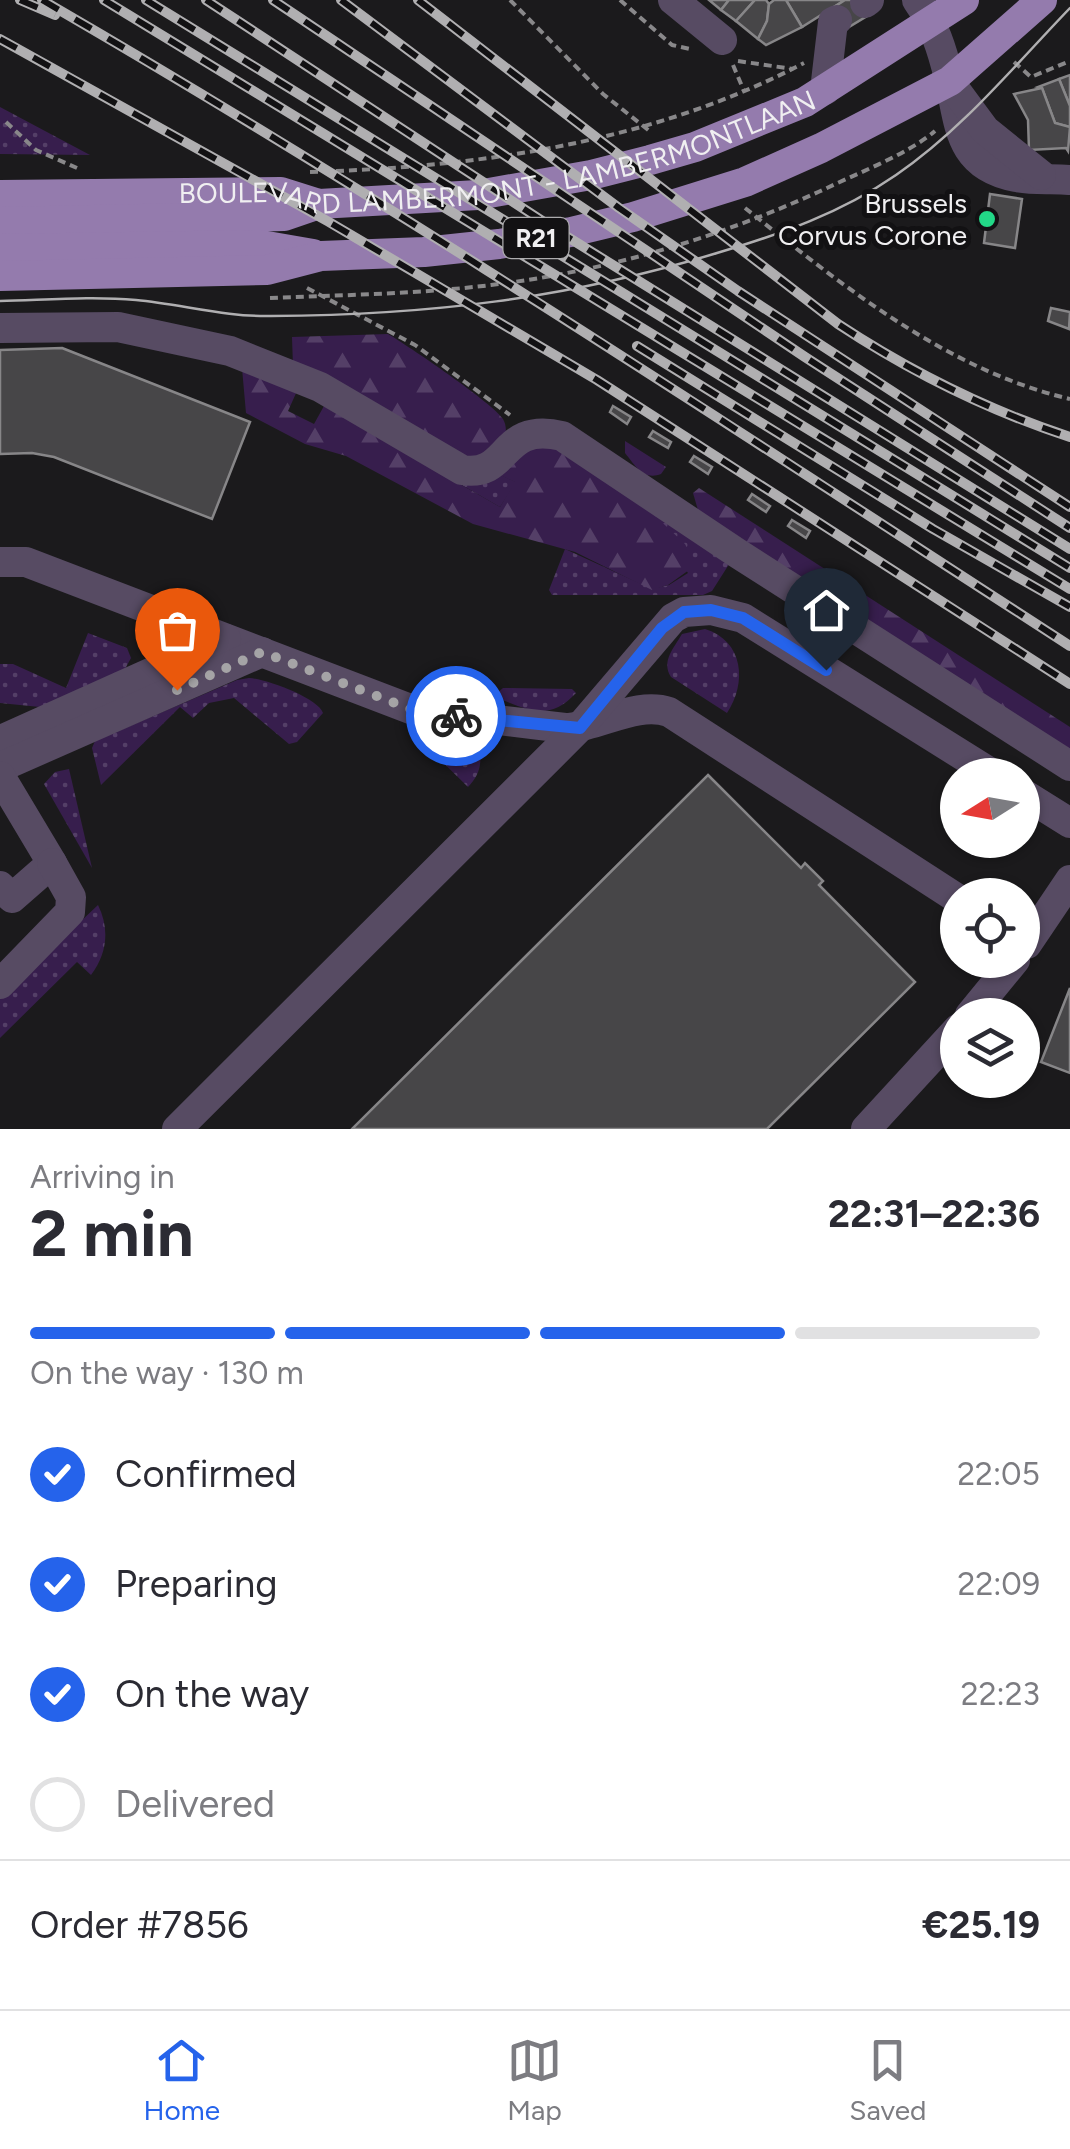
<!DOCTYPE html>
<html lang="en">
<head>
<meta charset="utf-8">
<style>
	body { margin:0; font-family:Figtree,sans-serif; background:#f2f2f3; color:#2b2b33; height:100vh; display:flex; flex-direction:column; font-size:38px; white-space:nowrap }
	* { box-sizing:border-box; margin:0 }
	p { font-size:32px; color:#7c7c81 }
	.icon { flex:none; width:55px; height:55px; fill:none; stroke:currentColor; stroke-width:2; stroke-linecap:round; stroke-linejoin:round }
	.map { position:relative; height:1129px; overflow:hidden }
	.panel { display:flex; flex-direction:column; background:#fff; flex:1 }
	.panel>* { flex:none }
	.needle { width:65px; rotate:259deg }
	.controls { position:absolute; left:940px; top:758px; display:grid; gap:20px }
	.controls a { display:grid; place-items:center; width:100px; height:100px; border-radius:50%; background:#fff; box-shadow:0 2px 8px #0004; font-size:50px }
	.pin { position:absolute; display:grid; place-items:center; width:85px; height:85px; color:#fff; margin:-102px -42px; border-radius:50% 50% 50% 0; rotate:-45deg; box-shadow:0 0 10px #0007 }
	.pin .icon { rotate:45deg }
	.courier { position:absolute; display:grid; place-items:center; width:100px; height:100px; margin:-50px; border:8px solid #2563eb; border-radius:50%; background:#fff; color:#222; box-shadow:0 2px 12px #0007 }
	.overview em { font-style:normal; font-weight:700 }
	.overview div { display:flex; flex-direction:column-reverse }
	.overview { display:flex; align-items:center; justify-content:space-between; height:170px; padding:0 30px }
	h1 { font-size:65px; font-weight:700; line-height:75px }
	.bar { display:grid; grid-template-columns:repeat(4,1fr); gap:15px 10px; align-content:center; height:120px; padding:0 30px }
	.bar i { height:12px; border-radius:8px; background:#e1e1e2 }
	.bar .current { background:#2563eb }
	.bar p { grid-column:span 4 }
	.line { display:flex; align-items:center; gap:25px; padding:0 30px; border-top:2px solid #e1e1e2 }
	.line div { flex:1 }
	ol { padding:0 30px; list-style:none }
	li { display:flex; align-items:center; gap:30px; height:110px }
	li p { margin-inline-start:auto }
	li .icon { padding:10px; border-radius:50%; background:#2563eb; color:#fff; stroke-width:4 }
	li:last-child { color:#7c7c81 }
	li i { width:55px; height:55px; border:5px solid #e1e1e2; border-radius:50% }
	.tabs { display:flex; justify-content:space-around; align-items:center; height:140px; border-top:2px solid #e1e1e2; background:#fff; font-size:28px; color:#7c7c81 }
	.tabs a { display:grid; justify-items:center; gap:5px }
	.tabs .current { color:#2563eb }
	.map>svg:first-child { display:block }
</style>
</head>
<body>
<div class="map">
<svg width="1070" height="1129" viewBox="0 0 1070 1129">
	<defs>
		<pattern id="grass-dots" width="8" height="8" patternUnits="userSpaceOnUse" patternTransform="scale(2.5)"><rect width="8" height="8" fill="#371e4d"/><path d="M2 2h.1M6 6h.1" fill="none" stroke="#543f67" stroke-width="1.8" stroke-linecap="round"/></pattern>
		<pattern id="forest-firs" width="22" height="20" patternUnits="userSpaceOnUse" patternTransform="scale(2.5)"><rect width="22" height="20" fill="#371e4d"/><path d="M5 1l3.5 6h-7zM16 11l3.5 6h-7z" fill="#543f67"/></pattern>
	</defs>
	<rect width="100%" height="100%" fill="#1b1a1c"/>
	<g fill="url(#grass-dots)">
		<polygon points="0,107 90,155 0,154"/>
		<polygon points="297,390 496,473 516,482 500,507"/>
		<polygon points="636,498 733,558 712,591 703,595 552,595 549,590 565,549 652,589 669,585 688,573"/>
		<path d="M705,629C744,641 747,683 727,713L671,677C661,661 674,648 682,634Z"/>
		<polygon points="88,633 127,648 131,658 125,669 40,707 0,703 0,664 13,664 66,688"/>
		<path d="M249,678C266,679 318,698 323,713L297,742L289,744L234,698L209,703L193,718L180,707L101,785L92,748L95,741L237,680Z"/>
		<path d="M503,688L572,689L576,693C550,721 531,711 500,699L497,693Z"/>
		<path d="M435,725L464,729C484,745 486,769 468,787L417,737Z"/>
		<polygon points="69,769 92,868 44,784 55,772"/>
		<path d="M98,905C110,929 107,954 91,975L77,962L0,1038V998Z"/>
	</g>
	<g fill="url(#forest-firs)">
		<path d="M388,334C407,345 494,404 503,419C507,426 506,433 505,442L470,464L293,366L292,337Z"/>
		<polygon points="242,368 297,391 288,411 314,424 324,406 500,507 515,482 496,473 538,440 612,475 685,544 696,565 668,585 652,590 575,552 473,524 346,456 305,444 246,413"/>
		<path d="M625,441L666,467L661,474C643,481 635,465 625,453Z"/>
		<polygon points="699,488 1070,727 1070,756 698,510 693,493"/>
	</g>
	<g fill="#474648" stroke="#878688" stroke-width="2.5">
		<polygon points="709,0 729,0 721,10"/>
		<polygon points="729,0 755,0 736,21 721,10"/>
		<polygon points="755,0 766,0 769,4 767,21 758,39 736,21"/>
		<polygon points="786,0 845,0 802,27"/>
		<polygon points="786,0 802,27 766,45 758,39 767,21 769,4 774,0"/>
		<polygon points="845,0 864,0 872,13 844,30 831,9"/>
		<polygon points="1070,75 1070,106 1059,79"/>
		<polygon points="1059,79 1070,106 1070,127 1055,123 1042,88 1038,87"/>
		<polygon points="1042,88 1055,123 1070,127 1068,151 1066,148 1029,150 1028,120 1014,94"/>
		<polygon points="990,194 1022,199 1015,248 984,243"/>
		<polygon points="1051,308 1070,312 1069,329 1048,321"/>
		<polygon points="62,348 250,422 212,519 54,457 32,453 0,454 0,350"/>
		<polygon points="613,406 631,417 627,424 610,412"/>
		<polygon points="653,431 671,442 668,448 649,437"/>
		<polygon points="694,456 712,467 708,474 690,462"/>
		<polygon points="752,494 770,506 766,512 748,500"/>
		<polygon points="792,520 810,531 806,538 788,526"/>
		<polygon points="708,775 801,868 805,863 823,881 819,885 915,982 767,1129 352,1129"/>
		<polygon points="1070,988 1070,1073 1041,1062"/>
	</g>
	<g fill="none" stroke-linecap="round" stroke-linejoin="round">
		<g stroke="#89888a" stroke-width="4" stroke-dasharray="8 5" stroke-linecap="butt">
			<polyline points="510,0 603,94 652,133"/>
			<polyline points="620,0 672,45 690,49"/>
			<polyline points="738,61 793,69"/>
			<polyline points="1014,62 1031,77 1070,61"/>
			<polyline points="733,65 744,91"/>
			<polyline points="6,122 36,150 77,168"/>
			<path d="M310,172C479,167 651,143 804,63"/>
			<path d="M745,208C842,285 946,370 1070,399"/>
			<polyline points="307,288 415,345 510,415"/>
			<path d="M270,298C343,295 418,294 491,285C608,271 721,237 827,188C860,172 908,154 935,131"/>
		</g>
		<g stroke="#574b63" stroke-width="30">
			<polyline points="673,0 722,40"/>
			<path d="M917,0C934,24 942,49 949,78C960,123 957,166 1016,177C1033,181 1053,178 1070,180"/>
			<polyline points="865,3 869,0"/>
			<polyline points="951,84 985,130 1041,175"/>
			<polyline points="825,90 833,22 837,20"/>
			<path d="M0,328L118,327L230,351L320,387L462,470C511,478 499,421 562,436L737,553L1070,766"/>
			<path d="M0,562H26L413,710L565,728C599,727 636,701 669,712L958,899"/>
			<polyline points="1,740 226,639"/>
			<polyline points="3,766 262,652"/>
			<polyline points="0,776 52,863 12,898 0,886"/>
			<polyline points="1022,793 1070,823"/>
			<polyline points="1027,944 1070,880"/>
			<polyline points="0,984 70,912 71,897 52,863"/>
			<polyline points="970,1015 1015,960"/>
			<polyline points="177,1129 580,727 673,618 684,612 711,610 743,618 994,775"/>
			<polyline points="866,1129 958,1029"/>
		</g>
		<g stroke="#947bad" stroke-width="30">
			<path id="s1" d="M0,195L281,192L319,204L478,195L591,175L650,160L695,147L805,102L964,0"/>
			<polyline points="0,222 284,216 319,204"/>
			<polyline points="0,249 261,245 313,254"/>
			<polyline points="0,276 267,270 321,256 424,252 499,244 571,232 633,217 745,182 821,148 950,81 1042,0"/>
		</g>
		<path stroke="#b0afb1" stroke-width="2.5" d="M0,301C45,300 91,296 136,300C181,304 225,317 271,316C428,315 566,299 717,253C781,234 841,213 896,175C962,130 1015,65 1070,8"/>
		<defs>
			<g id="rail">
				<polyline points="20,0 55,15"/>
				<path d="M42,0C393,203 730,426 1070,646"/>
				<polyline points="104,0 1070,589"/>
				<polyline points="146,0 1070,568"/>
				<polyline points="206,0 550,226 1070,549"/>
				<polyline points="273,0 805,357 1070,528"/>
				<polyline points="341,0 619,208 738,291 1070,507"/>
				<path d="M418,0L838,324C911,372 987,410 1070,437"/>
				<polyline points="0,39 329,222 597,380 1070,684"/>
				<polyline points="637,346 933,529 1070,607"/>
			</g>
		</defs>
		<use href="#rail" stroke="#b0afb1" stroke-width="10"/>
		<use href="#rail" stroke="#121113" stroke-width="6" stroke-dasharray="19" stroke-linecap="butt"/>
	</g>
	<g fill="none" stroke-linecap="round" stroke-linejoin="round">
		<polyline stroke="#a5a4a6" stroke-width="10" stroke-dasharray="0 18" points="177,690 262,652 413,710 456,716"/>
		<polyline stroke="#2563eb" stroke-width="12" points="456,716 580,728 662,628 684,612 711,610 743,618 826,670"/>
	</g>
	<circle fill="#22d887" stroke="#121113" stroke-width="4" cx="987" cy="219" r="10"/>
	<g text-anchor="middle" stroke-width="10" stroke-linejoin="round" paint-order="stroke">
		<rect fill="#121113" stroke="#adacae" stroke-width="2.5" x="503.5" y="218" width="65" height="40" rx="8"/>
		<g font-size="25" font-weight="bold" fill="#f0eff1">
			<text x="536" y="247">R21</text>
		</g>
		<g font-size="28" fill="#f0eff1" stroke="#121113">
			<text dy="10" stroke="none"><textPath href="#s1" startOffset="505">BOULEVARD LAMBERMONT - LAMBERMONTLAAN</textPath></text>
		</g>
		<g font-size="28" fill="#f0eff1" stroke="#121113" text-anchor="end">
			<text x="967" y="213">Brussels<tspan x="967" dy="32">Corvus Corone</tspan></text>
		</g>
	</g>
</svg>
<div class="controls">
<a><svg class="needle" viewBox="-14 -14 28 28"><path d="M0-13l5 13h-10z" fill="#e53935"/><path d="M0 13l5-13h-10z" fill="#7c7c81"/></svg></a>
<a><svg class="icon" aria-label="locate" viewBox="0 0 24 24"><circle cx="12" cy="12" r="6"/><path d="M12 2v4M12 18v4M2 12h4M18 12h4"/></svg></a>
<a><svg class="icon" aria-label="layers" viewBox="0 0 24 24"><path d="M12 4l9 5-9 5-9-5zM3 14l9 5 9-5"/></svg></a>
</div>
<div class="pin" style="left:177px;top:690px;background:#ea580c"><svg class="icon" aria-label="bag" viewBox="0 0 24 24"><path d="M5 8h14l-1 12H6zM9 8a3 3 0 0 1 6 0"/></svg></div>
<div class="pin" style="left:826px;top:670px;background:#1f2937"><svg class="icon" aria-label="home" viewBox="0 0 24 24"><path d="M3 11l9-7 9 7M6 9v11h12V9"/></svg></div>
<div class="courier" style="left:456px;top:716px"><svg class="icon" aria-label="bike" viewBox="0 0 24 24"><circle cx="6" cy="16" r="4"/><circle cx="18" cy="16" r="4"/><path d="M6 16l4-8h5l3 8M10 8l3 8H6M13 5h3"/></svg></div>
</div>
<section class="panel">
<div class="overview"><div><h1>2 min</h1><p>Arriving in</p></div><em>22:31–22:36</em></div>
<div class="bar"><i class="current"></i><i class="current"></i><i class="current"></i><i></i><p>On the way · 130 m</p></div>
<ol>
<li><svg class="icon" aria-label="check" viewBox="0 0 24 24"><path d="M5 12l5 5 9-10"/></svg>Confirmed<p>22:05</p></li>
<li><svg class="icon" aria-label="check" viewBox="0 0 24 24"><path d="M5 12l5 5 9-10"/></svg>Preparing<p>22:09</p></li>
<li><svg class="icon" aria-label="check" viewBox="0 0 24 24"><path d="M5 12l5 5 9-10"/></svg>On the way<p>22:23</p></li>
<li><i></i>Delivered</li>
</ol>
<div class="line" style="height:130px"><div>Order #7856</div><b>€25.19</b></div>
</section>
<nav class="tabs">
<a class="current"><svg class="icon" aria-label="home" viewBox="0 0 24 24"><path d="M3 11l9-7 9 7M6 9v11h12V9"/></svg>Home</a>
<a><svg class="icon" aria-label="map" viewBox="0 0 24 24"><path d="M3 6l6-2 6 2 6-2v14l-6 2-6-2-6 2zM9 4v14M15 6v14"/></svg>Map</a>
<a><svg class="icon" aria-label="saved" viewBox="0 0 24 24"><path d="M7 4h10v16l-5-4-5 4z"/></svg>Saved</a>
</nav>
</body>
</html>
